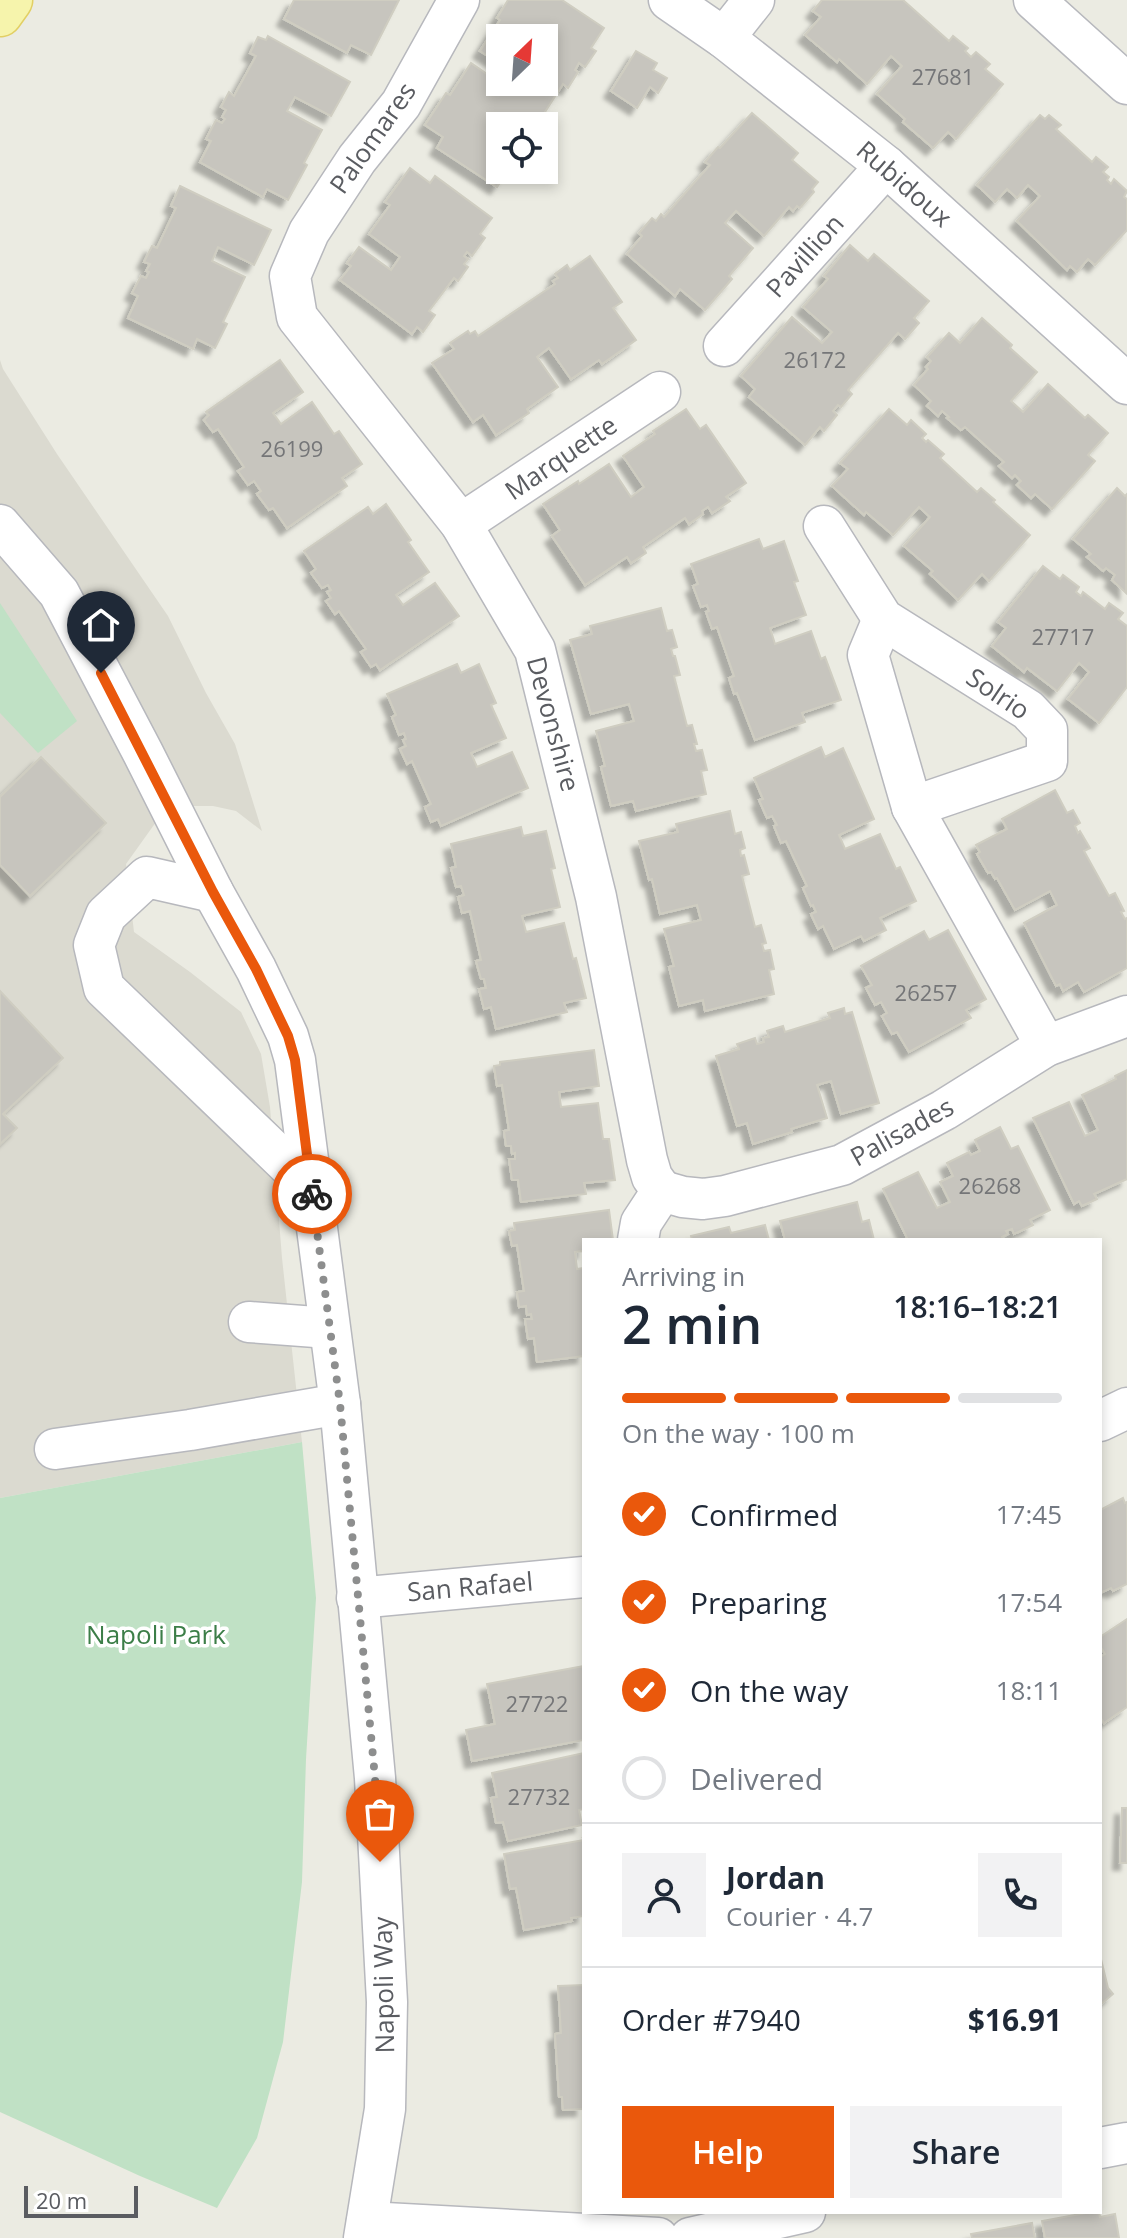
<!DOCTYPE html>
<html lang="en">
<head>
<meta charset="utf-8">
<style>
	body { margin:0; font-family:"Open Sans",sans-serif; background:#f2f2f3; color:#1f2937; height:100vh; display:flex; flex-direction:column; font-size:30px; white-space:nowrap }
	* { box-sizing:border-box; margin:0 }
	p { font-size:26px; color:#747a83 }
	.icon { flex:none; width:44px; height:44px; fill:none; stroke:currentColor; stroke-width:2; stroke-linecap:round; stroke-linejoin:round }
	.map { position:relative; flex:1; overflow:hidden }
	.side { position:absolute; left:582px; top:1238px; width:520px; height:976px; display:flex; flex-direction:column; background:#fff; border-radius:0px; box-shadow:0 4px 12px #0003 }
	.side>* { flex:none }
	.needle { width:52px; rotate:25deg }
	.fabs { position:absolute; left:486px; top:24px; display:grid; gap:16px }
	.fabs a { display:grid; place-items:center; width:72px; height:72px; border-radius:0px; background:#fff; box-shadow:0 4px 12px #0003; font-size:40px }
	.scale { position:absolute; left:24px; bottom:20px; width:114px; box-sizing:border-box; padding-left:8px; border:4px solid #5a5c61; border-top:0; font-size:22px; line-height:28px; white-space:nowrap; color:#5a5c61; -webkit-text-stroke:6px #fff; paint-order:stroke }
	.pin { position:absolute; display:grid; place-items:center; width:68px; height:68px; color:#fff; margin:-82px -34px; border-radius:50% 50% 50% 0; rotate:-45deg; box-shadow:0 0 8px #0007 }
	.pin .icon { rotate:45deg }
	.courier { position:absolute; display:grid; place-items:center; width:80px; height:80px; margin:-40px; border:6px solid #ea580c; border-radius:50%; background:#fff; color:#222; box-shadow:0 2px 10px #0007 }
	.overview em { font-style:normal; font-weight:600 }
	.overview div { display:flex; flex-direction:column-reverse }
	.overview { display:flex; align-items:center; justify-content:space-between; height:136px; padding:0 40px }
	h1 { font-size:52px; font-weight:600; line-height:60px }
	.bar { display:grid; grid-template-columns:repeat(4,1fr); gap:12px 8px; align-content:center; height:96px; padding:0 40px }
	.bar i { height:10px; border-radius:6px; background:#e0e1e3 }
	.bar .selected { background:#ea580c }
	.bar p { grid-column:span 4 }
	.line { display:flex; align-items:center; gap:20px; padding:0 40px; border-top:2px solid #e0e1e3 }
	.line div { flex:1 }
	.round { display:grid; place-items:center; flex:none; width:84px; height:84px; border-radius:0px; background:#f2f2f3 }
	ol { padding:0 40px; list-style:none }
	li { display:flex; align-items:center; gap:24px; height:88px }
	li p { margin-inline-start:auto }
	li .icon { padding:8px; border-radius:50%; background:#ea580c; color:#fff; stroke-width:4 }
	li:last-child { color:#747a83 }
	li i { width:44px; height:44px; border:4px solid #e0e1e3; border-radius:50% }
	.primary-button { display:flex; gap:16px; margin-top:auto; padding:16px 40px }
	.primary-button a { flex:1; height:92px; border-radius:0px; background:#ea580c; color:#fff; font-size:32px; font-weight:600; line-height:92px; text-align:center }
	.primary-button a+a { background:#f2f2f3; color:#1f2937 }
	.map>svg:first-child { display:block }
</style>
</head>
<body>
<div class="map">
<svg width="1127" height="2238" viewBox="0 0 1127 2238">
	<defs>
		<filter id="shadow"><feDropShadow dx="-7" dy="7" stdDeviation="2" flood-color="#0004"/></filter>
	</defs>
	<rect width="100%" height="100%" fill="#ebebe2"/>
	<polygon fill="#dbdad0" points="0,360 3,369 57,454 168,616 206,693 235,744 262,831 236,811 213,806 193,806 161,815 126,864 134,932 190,972 241,1012 261,1054 270,1107 282,1258 302,1442 0,1498"/>
	<g fill="#c0e1c5">
		<polygon points="0,603 77,721 38,753 0,713"/>
		<polygon points="302,1442 316,1598 306,1759 302,1882 283,2042 257,2138 217,2208 140,2176 0,2112 0,1498"/>
	</g>
	<g fill="#c7c5be" stroke="#cfcdc1" stroke-width="2" filter="url(#shadow)">
		<polygon points="294,0 399,0 371,55 351,45 347,53 284,19"/>
		<polygon points="508,0 562,0 604,28 591,48 596,51 585,67 579,63 575,70 578,72 568,88 563,84 536,126 500,126 500,170 508,170 497,187 437,148 443,137 425,125 446,93 450,95 471,63 503,85 505,82 544,82 544,38 500,38 500,64 480,51 500,20 497,18"/>
		<polygon points="822,0 903,0 949,41 953,36 968,48 965,51 971,57 976,52 990,64 985,69 1003,84 956,139 948,132 933,148 903,122 905,119 877,94 902,66 891,56 867,84 839,59 837,62 805,35 821,17 813,11"/>
		<polygon points="268,36 350,82 331,116 295,97 287,111 322,130 304,163 307,165 288,200 267,189 263,197 200,162 211,141 206,139 216,120 222,123 225,119 222,117 226,110 221,107 229,92 234,96 256,56 250,53 258,37 266,40"/>
		<polygon points="636,51 657,63 653,70 667,78 658,93 650,87 637,108 611,91"/>
		<polygon points="752,113 798,153 792,160 818,182 812,189 814,192 800,208 797,206 793,211 789,207 764,236 736,211 725,223 753,248 729,276 732,279 705,310 680,289 675,296 627,254 642,236 639,233 652,218 656,221 661,214 664,217 710,165 705,162 718,147 720,148"/>
		<polygon points="1040,115 1045,119 1049,115 1061,125 1056,129 1092,162 1096,157 1108,167 1103,172 1109,177 1107,180 1111,184 1114,179 1127,191 1124,197 1127,199 1127,230 1095,265 1088,259 1077,272 1070,266 1067,270 1017,221 1040,196 1028,185 1017,198 1007,189 995,202 977,185"/>
		<polygon points="410,168 430,183 435,176 492,218 480,234 485,238 472,256 467,252 464,256 468,259 464,264 468,267 458,281 454,278 429,311 435,315 423,332 417,327 412,334 340,280 351,266 347,263 359,247 391,270 400,257 369,234 390,205 385,202"/>
		<polygon points="180,186 271,230 254,265 218,247 212,261 245,277 223,322 227,324 215,348 197,339 193,349 128,318 138,296 132,293 141,276 146,278 149,272 146,271 150,264 144,262 152,246 157,248 176,208 171,206"/>
		<polygon points="850,245 868,261 874,254 929,301 914,318 919,323 905,339 898,333 848,390 852,394 841,407 838,405 833,411 837,415 824,431 820,427 805,445 749,397 755,389 741,376 792,317 822,343 832,332 803,307 828,279 824,276"/>
		<polygon points="590,256 622,302 613,308 636,340 602,364 599,360 571,379 549,348 537,357 558,387 527,409 529,413 496,435 483,415 473,422 432,363 454,349 450,343 468,331 470,334 475,331 478,336 555,284 553,281 558,278 555,274 567,265 570,270"/>
		<polygon points="982,318 1012,345 1010,348 1037,372 1011,401 1023,412 1048,384 1085,418 1088,415 1108,433 1088,455 1095,461 1052,509 1035,494 1031,498 1017,485 1021,481 1015,475 1012,478 999,466 1004,462 965,427 961,430 947,418 949,417 942,411 938,416 927,406 931,401 914,385 928,369 926,367 931,361 927,357 949,333 960,343"/>
		<polygon points="280,360 303,392 273,413 281,424 312,402 334,434 339,431 362,464 342,478 347,486 287,528 273,508 269,510 257,494 261,491 254,481 248,485 238,471 244,467 218,429 213,432 204,420 209,415 206,412"/>
		<polygon points="686,409 700,429 706,425 746,483 726,497 730,501 712,513 708,507 702,511 703,514 689,524 685,518 643,547 646,553 631,563 627,557 585,585 552,536 560,530 543,504 578,481 579,484 609,464 631,497 644,487 623,456 655,434 653,431"/>
		<polygon points="889,409 907,425 911,420 926,434 922,438 926,442 928,440 944,454 940,458 977,492 981,488 995,500 993,502 1030,535 989,581 982,574 958,600 930,574 933,571 904,546 930,517 919,507 893,535 866,512 864,515 832,486 848,469 840,463"/>
		<polygon points="1117,488 1125,496 1127,494 1126,593 1112,580 1115,575 1106,568 1103,571 1087,557 1091,554 1073,539"/>
		<polygon points="386,504 411,540 408,542 429,572 396,595 403,605 435,583 459,616 380,670 376,664 371,667 361,652 366,649 339,611 335,614 326,601 331,598 327,592 331,590 328,585 322,588 311,573 316,569 304,551 368,507 373,514"/>
		<polygon points="759,539 763,549 784,541 798,581 794,582 806,615 770,628 775,644 811,631 821,659 825,657 841,700 802,713 805,722 755,740 737,693 734,694 729,678 734,676 717,627 712,629 706,612 709,611 707,605 701,607 693,586 698,584 691,564"/>
		<polygon points="1043,566 1060,579 1063,575 1079,587 1076,592 1081,596 1083,592 1105,609 1109,603 1123,613 1118,619 1127,626 1127,687 1099,723 1068,699 1089,672 1079,663 1057,691 1027,668 1024,672 992,646 1006,628 998,622"/>
		<polygon points="661,608 667,631 672,630 677,647 671,649 673,656 675,656 680,675 674,676 687,726 692,725 697,744 694,744 696,751 702,750 707,770 701,771 706,794 636,811 633,801 611,806 601,767 605,766 596,731 634,721 629,704 591,714 570,640 592,634 590,626"/>
		<polygon points="457,664 461,673 479,664 496,703 491,705 506,738 471,753 477,767 512,752 528,788 441,826 438,819 431,822 425,807 431,804 412,761 407,764 400,749 406,746 403,740 406,739 404,733 399,735 392,717 396,715 387,694"/>
		<polygon points="821,747 825,757 843,748 874,819 839,835 845,849 880,834 896,869 900,867 916,901 880,918 886,930 864,941 861,936 834,949 823,926 818,929 811,914 816,912 813,905 811,906 803,888 807,886 786,841 781,843 774,826 777,825 772,816 767,818 759,800 763,799 754,778"/>
		<polygon points="41,757 106,823 30,896 0,865 0,797"/>
		<polygon points="1055,790 1067,813 1073,810 1080,823 1075,826 1078,833 1080,831 1090,848 1084,851 1109,896 1115,893 1124,911 1121,912 1125,919 1127,918 1127,968 1084,992 1078,982 1063,991 1060,984 1056,986 1024,923 1057,905 1050,891 1015,910 997,878 995,879 991,872 988,873 977,854 980,852 976,845 1007,829 1002,819"/>
		<polygon points="730,811 735,834 741,832 745,848 740,850 741,856 744,855 749,874 742,876 755,927 761,925 766,943 762,944 764,951 770,950 774,969 769,970 774,994 705,1011 703,1000 679,1006 669,967 674,966 664,929 701,920 697,905 660,914 652,879 649,880 639,841 678,832 676,824"/>
		<polygon points="521,827 523,836 546,831 555,868 551,869 560,907 522,916 526,932 564,923 573,959 576,958 586,998 564,1003 567,1012 496,1029 491,1007 484,1009 479,989 486,988 484,979 481,979 476,961 481,960 470,911 462,913 458,897 464,895 461,886 456,887 451,868 456,867 451,844"/>
		<polygon points="948,930 986,999 966,1010 971,1018 909,1052 897,1032 892,1034 882,1016 887,1013 881,1002 875,1005 866,988 872,985 861,966 924,931 929,940"/>
		<polygon points="0,991 63,1058 3,1114 17,1128 0,1144"/>
		<polygon points="844,1008 845,1014 852,1012 879,1103 841,1114 831,1081 817,1085 827,1118 791,1129 792,1132 753,1144 747,1123 737,1126 716,1056 739,1049 737,1044 755,1038 757,1044 764,1042 763,1038 769,1037 767,1031 783,1026 785,1032 830,1018 828,1013"/>
		<polygon points="594,1050 599,1086 559,1092 561,1107 598,1103 603,1139 609,1139 615,1180 584,1183 586,1194 521,1202 518,1180 512,1180 509,1159 515,1159 515,1153 512,1154 511,1146 506,1146 504,1131 509,1130 502,1085 497,1086 494,1066 500,1065 500,1062"/>
		<polygon points="1127,1070 1127,1179 1094,1194 1097,1199 1082,1206 1079,1201 1074,1204 1033,1118 1069,1102 1085,1136 1098,1130 1082,1095 1116,1079 1115,1076"/>
		<polygon points="1000,1127 1011,1149 1018,1146 1050,1210 1030,1220 1033,1225 1014,1234 1012,1229 1006,1231 1008,1234 1002,1237 1003,1240 908,1240 883,1189 918,1172 937,1208 950,1202 940,1182 953,1176 947,1163 969,1152 971,1155 980,1151 975,1140"/>
		<polygon points="857,1202 862,1222 869,1220 874,1240 785,1240 780,1221"/>
		<polygon points="609,1210 613,1240 584,1240 584,1251 575,1252 577,1269 584,1268 584,1356 537,1362 534,1338 528,1339 525,1319 532,1319 531,1314 527,1315 526,1306 519,1307 517,1292 524,1291 517,1245 512,1246 509,1231 515,1230 514,1223"/>
		<polygon points="765,1225 769,1240 692,1240 691,1236 729,1227 731,1233"/>
		<polygon points="1123,1498 1125,1503 1127,1502 1127,1584 1113,1591 1111,1588 1100,1593 1100,1510"/>
		<polygon points="1127,1619 1127,1707 1104,1723 1100,1717 1100,1657 1105,1654 1100,1646 1100,1637"/>
		<polygon points="584,1666 584,1740 472,1761 466,1730 495,1724 487,1684"/>
		<polygon points="584,1753 584,1809 579,1810 582,1825 508,1841 503,1822 496,1823 491,1798 497,1797 492,1773"/>
		<polygon points="1122,1808 1127,1808 1127,1863 1120,1863"/>
		<polygon points="583,1838 584,1838 584,1916 571,1918 572,1921 524,1930 516,1888 510,1889 504,1854 584,1840"/>
		<polygon points="1100,1955 1108,1988 1113,1994 1100,2005"/>
		<polygon points="584,1985 583,2109 563,2110 562,2097 559,2097 555,2034 561,2033 558,1986"/>
		<polygon points="1091,2212 1099,2212 1100,2217 1115,2214 1119,2238 1045,2238 1042,2221"/>
		<polygon points="1032,2223 1035,2238 972,2238 971,2234"/>
	</g>
	<g fill="none" stroke-linecap="round" stroke-linejoin="round">
		<defs>
			<g id="minor">
				<polyline points="459,0 401,104 357,159 309,232 290,276 297,317 461,524 535,650 596,897 647,1160 652,1177 662,1191"/>
				<polyline points="669,0 724,38 886,166 1127,384"/>
				<polyline points="1034,0 1127,84"/>
				<polyline points="724,38 754,0"/>
				<polyline points="724,346 886,166"/>
				<polyline points="461,524 660,392"/>
				<polyline points="0,525 59,593 143,753 213,892 256,969 288,1036 295,1060 340,1404 375,1778 387,2002 385,2109 364,2238"/>
				<polyline points="824,526 883,619 1028,710 1047,730 1047,761 912,807"/>
				<polyline points="883,619 868,655 912,807 1046,1046"/>
				<polyline points="213,892 147,877 106,915 94,945 104,988 311,1187"/>
				<polyline points="662,1191 683,1197 703,1199 725,1196 842,1165 944,1110 1046,1046 1127,1016"/>
				<polyline points="638,1240 641,1223 662,1191"/>
				<polyline points="249,1322 329,1328"/>
				<polyline points="1100,1421 1127,1408"/>
				<polyline points="55,1449 190,1430 340,1404"/>
				<polyline points="357,1598 584,1577"/>
				<polyline points="1100,2148 1127,2143"/>
				<polyline points="367,2222 658,2238"/>
				<polyline points="690,2238 805,2212"/>
			</g>
			<polyline id="major" points="0,14 10,0"/>
		</defs>
		<use href="#minor" stroke="#b7b8bd" stroke-width="43"/>
		<use href="#major" stroke="#e2cf64" stroke-width="47"/>
		<use href="#minor" stroke="#fff" stroke-width="40"/>
		<use href="#major" stroke="#f6f4ac" stroke-width="44"/>
	</g>
	<g fill="none" stroke-linecap="round" stroke-linejoin="round">
		<polyline stroke="#8d8e8e" stroke-width="8" stroke-dasharray="0 14.4" points="312,1194 340,1404 375,1778 380,1862"/>
		<polyline stroke="#ea580c" stroke-width="10" points="101,673 213,892 256,969 288,1036 295,1060 312,1194"/>
	</g>
	<g text-anchor="middle" stroke-width="7" stroke-linejoin="round" paint-order="stroke">
		<g font-size="22" fill="#757678">
			<text x="943" y="85">27681</text>
			<text x="815" y="368">26172</text>
			<text x="292" y="457">26199</text>
			<text x="1063" y="645">27717</text>
			<text x="926" y="1001">26257</text>
			<text x="990" y="1194">26268</text>
			<text x="537" y="1712">27722</text>
			<text x="539" y="1805">27732</text>
		</g>
		<g font-size="26" fill="#5a5c61" stroke="#fff">
			<text transform="translate(373 138) rotate(-55)" y="9">Palomares</text>
			<text transform="translate(904 184) rotate(41)" y="9">Rubidoux</text>
			<text transform="translate(805 256) rotate(-48)" y="9">Pavillion</text>
			<text transform="translate(561 458) rotate(-34)" y="9">Marquette</text>
			<text transform="translate(998 694) rotate(34)" y="9">Solrio</text>
			<text transform="translate(553 724) rotate(75)" y="9">Devonshire</text>
			<text transform="translate(902 1132) rotate(-29)" y="9">Palisades</text>
			<text transform="translate(470 1587) rotate(-5)" y="9">San Rafael</text>
			<text transform="translate(384 1985) rotate(-91)" y="9">Napoli Way</text>
		</g>
		<g font-size="26" fill="#3c7e48" stroke="#fff">
			<text x="156" y="1644">Napoli Park</text>
		</g>
	</g>
</svg>
<div class="fabs">
<a><svg class="needle" viewBox="-14 -14 28 28"><path d="M0-13l5 13h-10z" fill="#e53935"/><path d="M0 13l5-13h-10z" fill="#747a83"/></svg></a>
<a><svg class="icon" aria-label="locate" viewBox="0 0 24 24"><circle cx="12" cy="12" r="6"/><path d="M12 2v4M12 18v4M2 12h4M18 12h4"/></svg></a>
</div>
<div class="scale">20 m</div>
<div class="pin" style="left:380px;top:1862px;background:#ea580c"><svg class="icon" aria-label="bag" viewBox="0 0 24 24"><path d="M5 8h14l-1 12H6zM9 8a3 3 0 0 1 6 0"/></svg></div>
<div class="pin" style="left:101px;top:673px;background:#1f2937"><svg class="icon" aria-label="home" viewBox="0 0 24 24"><path d="M3 11l9-7 9 7M6 9v11h12V9"/></svg></div>
<div class="courier" style="left:312px;top:1194px"><svg class="icon" aria-label="bike" viewBox="0 0 24 24"><circle cx="6" cy="16" r="4"/><circle cx="18" cy="16" r="4"/><path d="M6 16l4-8h5l3 8M10 8l3 8H6M13 5h3"/></svg></div>
<section class="side">
<div class="overview"><div><h1>2 min</h1><p>Arriving in</p></div><em>18:16–18:21</em></div>
<div class="bar"><i class="selected"></i><i class="selected"></i><i class="selected"></i><i></i><p>On the way · 100 m</p></div>
<ol>
<li><svg class="icon" aria-label="check" viewBox="0 0 24 24"><path d="M5 12l5 5 9-10"/></svg>Confirmed<p>17:45</p></li>
<li><svg class="icon" aria-label="check" viewBox="0 0 24 24"><path d="M5 12l5 5 9-10"/></svg>Preparing<p>17:54</p></li>
<li><svg class="icon" aria-label="check" viewBox="0 0 24 24"><path d="M5 12l5 5 9-10"/></svg>On the way<p>18:11</p></li>
<li><i></i>Delivered</li>
</ol>
<div class="line" style="height:144px"><a class="round"><svg class="icon" aria-label="person" viewBox="0 0 24 24"><circle cx="12" cy="8" r="4"/><path d="M4 21q1-7 8-7t8 7"/></svg></a><div><b>Jordan</b><p>Courier · 4.7</p></div><a class="round"><svg class="icon" aria-label="phone" viewBox="0 0 24 24"><path d="M5 4h4l2 5-3 2q2 4 5 5l2-3 5 2v4C11 20 4 13 5 4z"/></svg></a></div>
<div class="line" style="height:104px"><div>Order #7940</div><b>$16.91</b></div>
<div class="primary-button"><a>Help</a><a>Share</a></div>
</section>
</div>
</body>
</html>
